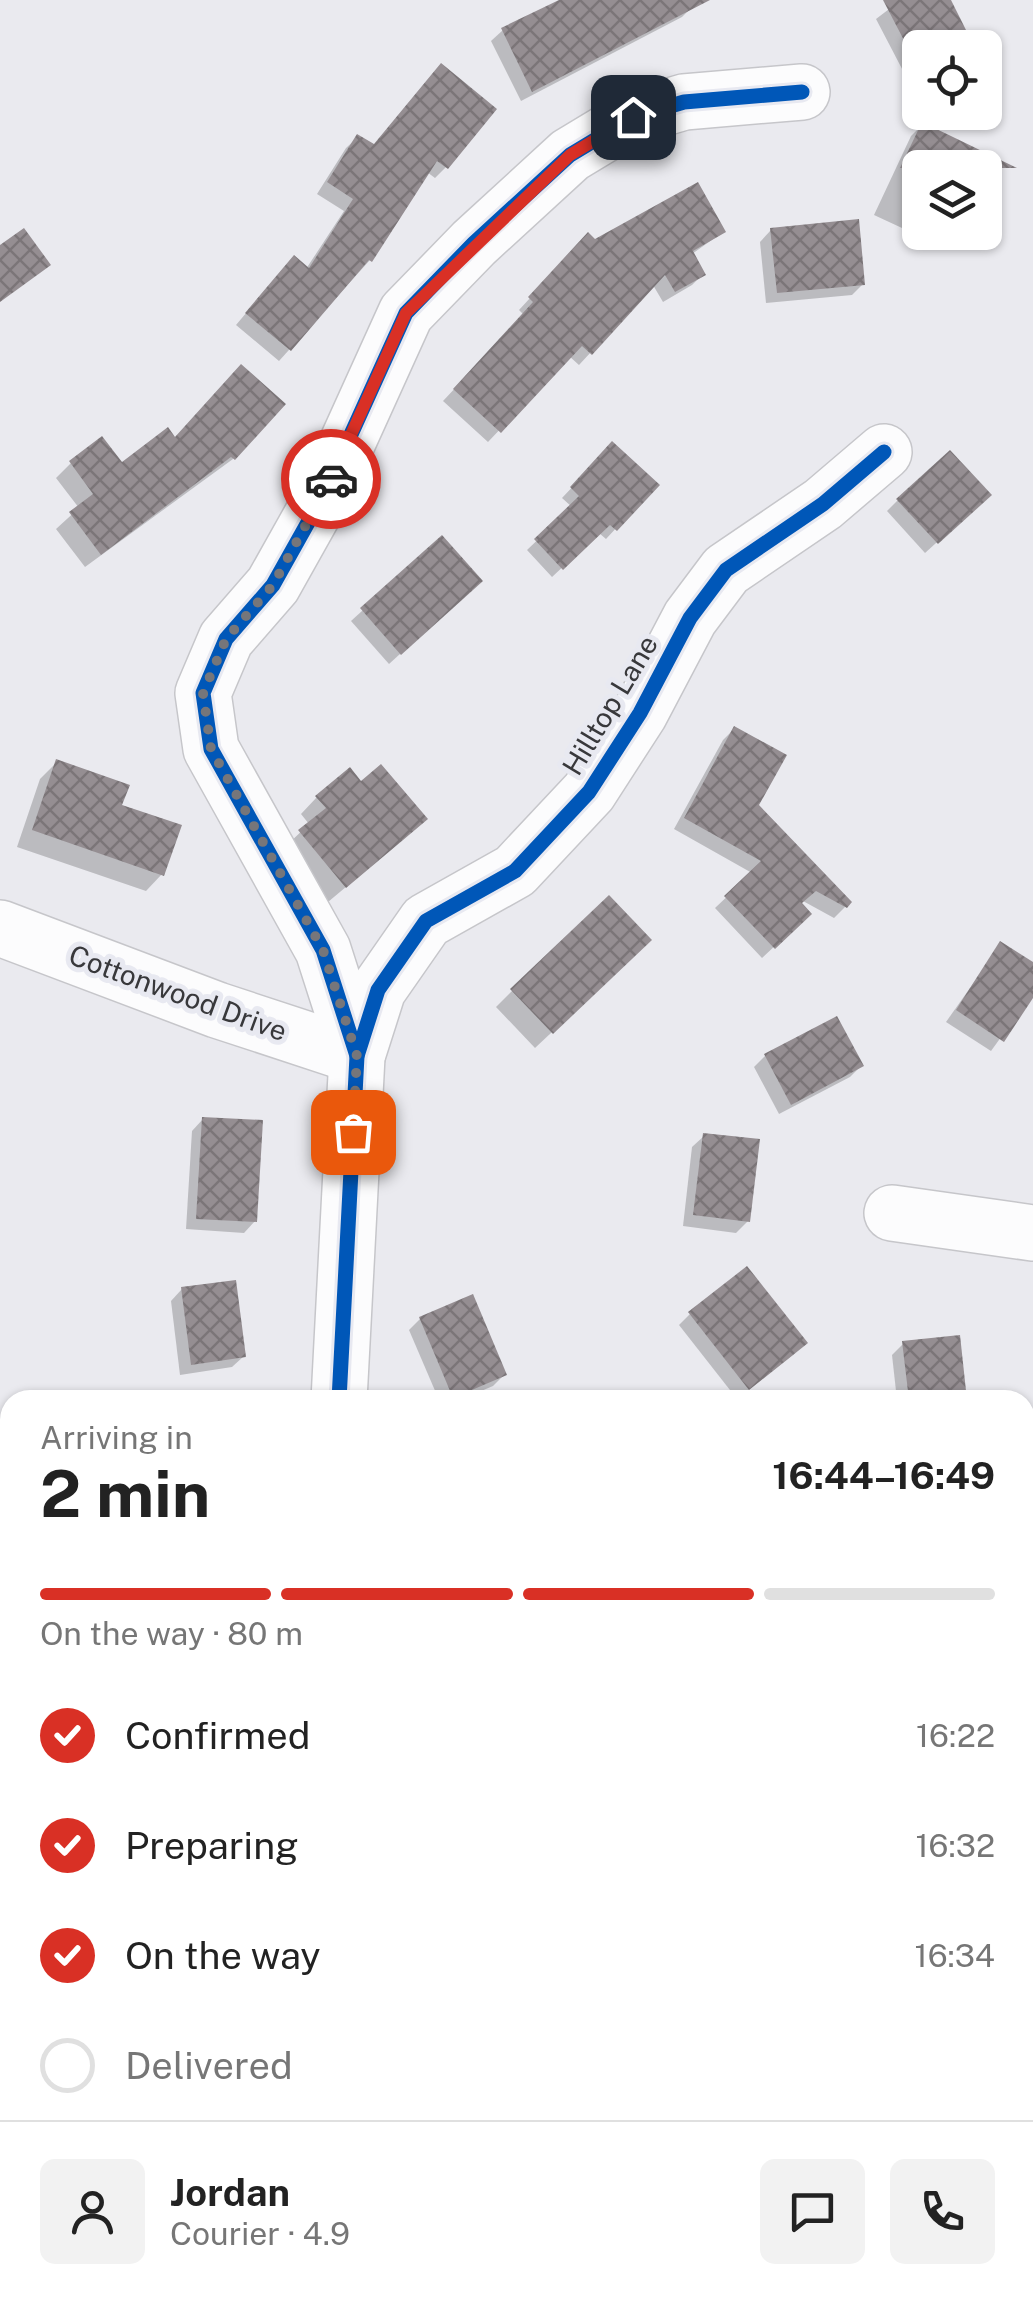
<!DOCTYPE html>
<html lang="en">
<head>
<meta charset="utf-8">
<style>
	body { margin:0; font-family:"Public Sans",sans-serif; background:#f2f2f2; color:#222; height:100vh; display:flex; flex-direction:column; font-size:38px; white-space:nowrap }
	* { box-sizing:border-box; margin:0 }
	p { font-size:32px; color:#767676 }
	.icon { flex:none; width:55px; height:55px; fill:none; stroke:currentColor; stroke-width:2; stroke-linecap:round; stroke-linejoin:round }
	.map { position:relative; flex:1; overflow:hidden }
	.side { position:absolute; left:0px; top:1390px; width:1035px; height:932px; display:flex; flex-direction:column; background:#fff; border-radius:30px 30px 0 0; box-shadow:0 2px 8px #0004 }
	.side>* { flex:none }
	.fabs { position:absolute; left:902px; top:30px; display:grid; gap:20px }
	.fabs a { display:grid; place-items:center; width:100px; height:100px; border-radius:15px; background:#fff; box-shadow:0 2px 8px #0004; font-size:50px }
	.pin { position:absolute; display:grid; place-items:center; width:85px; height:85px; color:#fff; margin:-42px; border-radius:20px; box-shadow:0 5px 15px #0006 }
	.courier { position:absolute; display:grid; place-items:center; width:100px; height:100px; margin:-50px; border:8px solid #d93025; border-radius:50%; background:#fff; color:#222; box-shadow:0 2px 12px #0007 }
	.head em { font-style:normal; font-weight:700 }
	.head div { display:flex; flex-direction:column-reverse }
	.head { display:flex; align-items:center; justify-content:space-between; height:170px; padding:0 40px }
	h1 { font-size:65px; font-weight:700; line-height:75px }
	.bar { display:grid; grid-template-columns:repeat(4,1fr); gap:15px 10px; align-content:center; height:120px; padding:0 40px }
	.bar i { height:12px; border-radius:8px; background:#e0e0e0 }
	.bar .active { background:#d93025 }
	.bar p { grid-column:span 4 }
	.line { display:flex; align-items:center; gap:25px; padding:0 40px; border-top:2px solid #e0e0e0 }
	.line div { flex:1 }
	.round { display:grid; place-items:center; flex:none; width:105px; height:105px; border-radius:15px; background:#f2f2f2 }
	ol { padding:0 40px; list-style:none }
	li { display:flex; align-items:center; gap:30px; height:110px }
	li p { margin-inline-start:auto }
	li .icon { padding:10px; border-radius:50%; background:#d93025; color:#fff; stroke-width:4 }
	li:last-child { color:#767676 }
	li i { width:55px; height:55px; border:5px solid #e0e0e0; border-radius:50% }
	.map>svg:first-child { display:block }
</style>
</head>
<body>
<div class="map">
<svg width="1033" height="2322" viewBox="0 0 1033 2322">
	<defs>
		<pattern id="building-cross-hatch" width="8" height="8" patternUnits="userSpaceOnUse" patternTransform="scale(2.5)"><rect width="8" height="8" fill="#958e92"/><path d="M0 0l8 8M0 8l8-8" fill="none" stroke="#7b7578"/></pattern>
	</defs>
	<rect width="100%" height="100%" fill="#eaeaef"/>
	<g fill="#0003">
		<polygon points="565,0 690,0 693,6 682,17 521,101 491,41 503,30"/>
		<polygon points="901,0 948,0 920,48 920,84 912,88 876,19"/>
		<polygon points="441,66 446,167 435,178 427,172 370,260 279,361 236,325 283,269 306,269 344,211 317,194 346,148 358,137 373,147"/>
		<polygon points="922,125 920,232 938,232 930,241 874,215 911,136"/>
		<polygon points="771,230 863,284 852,295 766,303 760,242"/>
		<polygon points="723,232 692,254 703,274 692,285 663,302 653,285 579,365 569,356 488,442 443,401 524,315 519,310 577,247"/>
		<polygon points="226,382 233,459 85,567 56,529 79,508 56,478 71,463 121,465 174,440"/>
		<polygon points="612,445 656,485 606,539 599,533 552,577 527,550 572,507 562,498"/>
		<polygon points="898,500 977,506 925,553 887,511"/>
		<polygon points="441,539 468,592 389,664 351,621"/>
		<polygon points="734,729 756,805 845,907 834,918 803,901 799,904 809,914 762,958 715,908 752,873 674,829 723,740"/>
		<polygon points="57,762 119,806 162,874 146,891 17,847 40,779"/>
		<polygon points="317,797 408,835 328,902 283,849 309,824 301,814"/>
		<polygon points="1001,944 1033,965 1033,993 991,1051 946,1022"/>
		<polygon points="633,956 535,1048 496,1007 512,991"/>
		<polygon points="765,1056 861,1066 850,1077 779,1114 754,1067"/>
		<polygon points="203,1119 255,1221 244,1233 186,1229 192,1131"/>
		<polygon points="704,1136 748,1221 736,1233 683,1226 692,1147"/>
		<polygon points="182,1289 244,1356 232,1367 180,1375 171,1301"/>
		<polygon points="690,1314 794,1354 737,1399 679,1325"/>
		<polygon points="420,1319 504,1375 493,1386 460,1400 439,1400 409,1330"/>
		<polygon points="903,1344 964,1400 897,1400 892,1355"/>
		<polygon points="1025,1533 1033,1549 1025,1563"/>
		<polygon points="1033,1625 1033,1657 1025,1649 1025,1633"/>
		<polygon points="1025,2124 1033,2127 1025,2155"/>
		<polygon points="569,2312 692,2312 688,2322 594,2322"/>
	</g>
	<g fill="url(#building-cross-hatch)">
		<polygon points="559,0 710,0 532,92 501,28"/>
		<polygon points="883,0 951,0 975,48 908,48"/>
		<polygon points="441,63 497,109 448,169 437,161 372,262 369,260 291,351 245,313 294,255 309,268 353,199 327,182 357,134 374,144"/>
		<polygon points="922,122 1017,168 900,168"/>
		<polygon points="698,182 726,232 693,251 706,275 675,292 665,275 592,355 582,346 501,433 453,389 533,302 528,297 588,232 595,239"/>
		<polygon points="859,219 865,285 777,293 770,228"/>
		<polygon points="24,228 51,265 0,302 0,245"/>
		<polygon points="241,364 286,404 235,460 231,457 101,555 69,512 93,494 69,461 102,436 122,462 168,427 175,437"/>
		<polygon points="612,441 660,485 617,531 610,525 563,570 534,539 579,496 570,487"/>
		<polygon points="950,450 992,495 938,544 896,499"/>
		<polygon points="442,535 483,581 401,655 360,608"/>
		<polygon points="734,726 787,755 759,805 852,902 847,908 816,891 802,903 812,914 775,949 724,896 761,861 684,818"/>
		<polygon points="56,759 130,785 122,805 182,825 164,876 32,830"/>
		<polygon points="381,764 428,819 346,888 298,830 326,808 315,796 350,767 361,781"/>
		<polygon points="609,895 652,940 553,1034 510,989"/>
		<polygon points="1000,941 1033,962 1033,998 1004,1042 956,1010"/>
		<polygon points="837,1016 864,1066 791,1105 764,1054"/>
		<polygon points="202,1117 263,1120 257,1222 196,1219"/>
		<polygon points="703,1133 760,1139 750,1222 693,1215"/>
		<polygon points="747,1266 808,1343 749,1390 688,1312"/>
		<polygon points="236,1280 246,1357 191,1365 181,1287"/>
		<polygon points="473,1294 507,1375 453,1398 419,1317"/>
		<polygon points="960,1335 967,1400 909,1400 902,1341"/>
	</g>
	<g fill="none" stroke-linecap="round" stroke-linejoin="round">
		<defs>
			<g id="minor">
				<polyline points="0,928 217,1010 357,1056"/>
				<polyline points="357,1056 323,950 211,749 203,693 226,639 273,585 324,494 406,313 474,243 570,155 633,117 684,102 802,92"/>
				<polyline points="892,1213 1033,1233"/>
				<polyline points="339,1400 357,1056 378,990 426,921 515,871 589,792 640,713 690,618 726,570 823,504 884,452"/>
				<polyline points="1025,2015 1033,2019"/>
				<polyline points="0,2176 10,2183"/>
				<polyline points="311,2312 338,2322"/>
			</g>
		</defs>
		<use href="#minor" stroke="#c6c6ca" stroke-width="58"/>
		<use href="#minor" stroke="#fcfcfd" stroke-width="55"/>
		<defs>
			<g id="cycleway">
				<polyline points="357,1056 323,950 211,749 203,693 226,639 273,585 324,494 406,313 474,243 570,155 633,117 684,102 802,92"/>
				<polyline points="339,1400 357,1056 378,990 426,921 515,871 589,792 640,713 690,618 726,570 823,504 884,452"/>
			</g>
		</defs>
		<use href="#cycleway" stroke="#e8e9f1" stroke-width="21"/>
		<use href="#cycleway" stroke="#0057b8" stroke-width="15"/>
	</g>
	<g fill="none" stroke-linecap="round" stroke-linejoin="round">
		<polyline stroke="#76767a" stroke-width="10" stroke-dasharray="0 18" points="331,479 273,585 226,639 203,693 211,749 323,950 357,1056 353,1132"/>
		<polyline stroke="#d93025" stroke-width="12" points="331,479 406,313 570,155 633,117"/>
	</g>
	<g text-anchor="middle" stroke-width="10" stroke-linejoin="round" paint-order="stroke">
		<g font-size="28" fill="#38383b" stroke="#e8e9f1">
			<text transform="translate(610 705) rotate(-59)" y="10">Hilltop Lane</text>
			<text transform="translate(178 993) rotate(20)" y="10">Cottonwood Drive</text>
		</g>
	</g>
</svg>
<div class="fabs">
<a><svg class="icon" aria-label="locate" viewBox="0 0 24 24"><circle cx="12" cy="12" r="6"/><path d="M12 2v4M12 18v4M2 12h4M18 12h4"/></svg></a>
<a><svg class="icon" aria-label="layers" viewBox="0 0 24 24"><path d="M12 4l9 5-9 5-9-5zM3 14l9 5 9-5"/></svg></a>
</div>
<div class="pin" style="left:353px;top:1132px;background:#ea580c"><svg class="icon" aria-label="bag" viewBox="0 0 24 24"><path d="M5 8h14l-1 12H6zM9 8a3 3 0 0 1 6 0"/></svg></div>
<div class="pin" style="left:633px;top:117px;background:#1f2937"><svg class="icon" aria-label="home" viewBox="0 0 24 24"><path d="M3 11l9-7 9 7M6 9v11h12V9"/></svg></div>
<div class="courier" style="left:331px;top:479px"><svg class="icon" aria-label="car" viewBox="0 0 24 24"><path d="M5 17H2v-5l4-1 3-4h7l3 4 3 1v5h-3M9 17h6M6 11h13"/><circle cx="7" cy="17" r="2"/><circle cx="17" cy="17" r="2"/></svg></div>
<section class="side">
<div class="head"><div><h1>2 min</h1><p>Arriving in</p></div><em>16:44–16:49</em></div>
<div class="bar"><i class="active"></i><i class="active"></i><i class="active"></i><i></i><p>On the way · 80 m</p></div>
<ol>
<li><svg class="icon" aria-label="check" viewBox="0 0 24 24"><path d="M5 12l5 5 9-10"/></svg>Confirmed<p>16:22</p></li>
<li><svg class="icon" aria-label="check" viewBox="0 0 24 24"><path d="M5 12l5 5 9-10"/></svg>Preparing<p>16:32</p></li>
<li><svg class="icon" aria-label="check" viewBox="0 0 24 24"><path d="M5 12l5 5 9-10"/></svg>On the way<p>16:34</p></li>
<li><i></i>Delivered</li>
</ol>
<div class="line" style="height:180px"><a class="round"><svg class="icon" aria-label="person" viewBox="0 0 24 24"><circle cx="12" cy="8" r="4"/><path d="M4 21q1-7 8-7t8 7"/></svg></a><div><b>Jordan</b><p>Courier · 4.9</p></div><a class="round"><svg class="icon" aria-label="chat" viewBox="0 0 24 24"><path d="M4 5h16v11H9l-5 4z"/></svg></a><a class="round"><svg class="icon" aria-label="phone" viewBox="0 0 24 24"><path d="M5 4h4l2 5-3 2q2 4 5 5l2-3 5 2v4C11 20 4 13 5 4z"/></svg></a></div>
</section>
</div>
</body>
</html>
